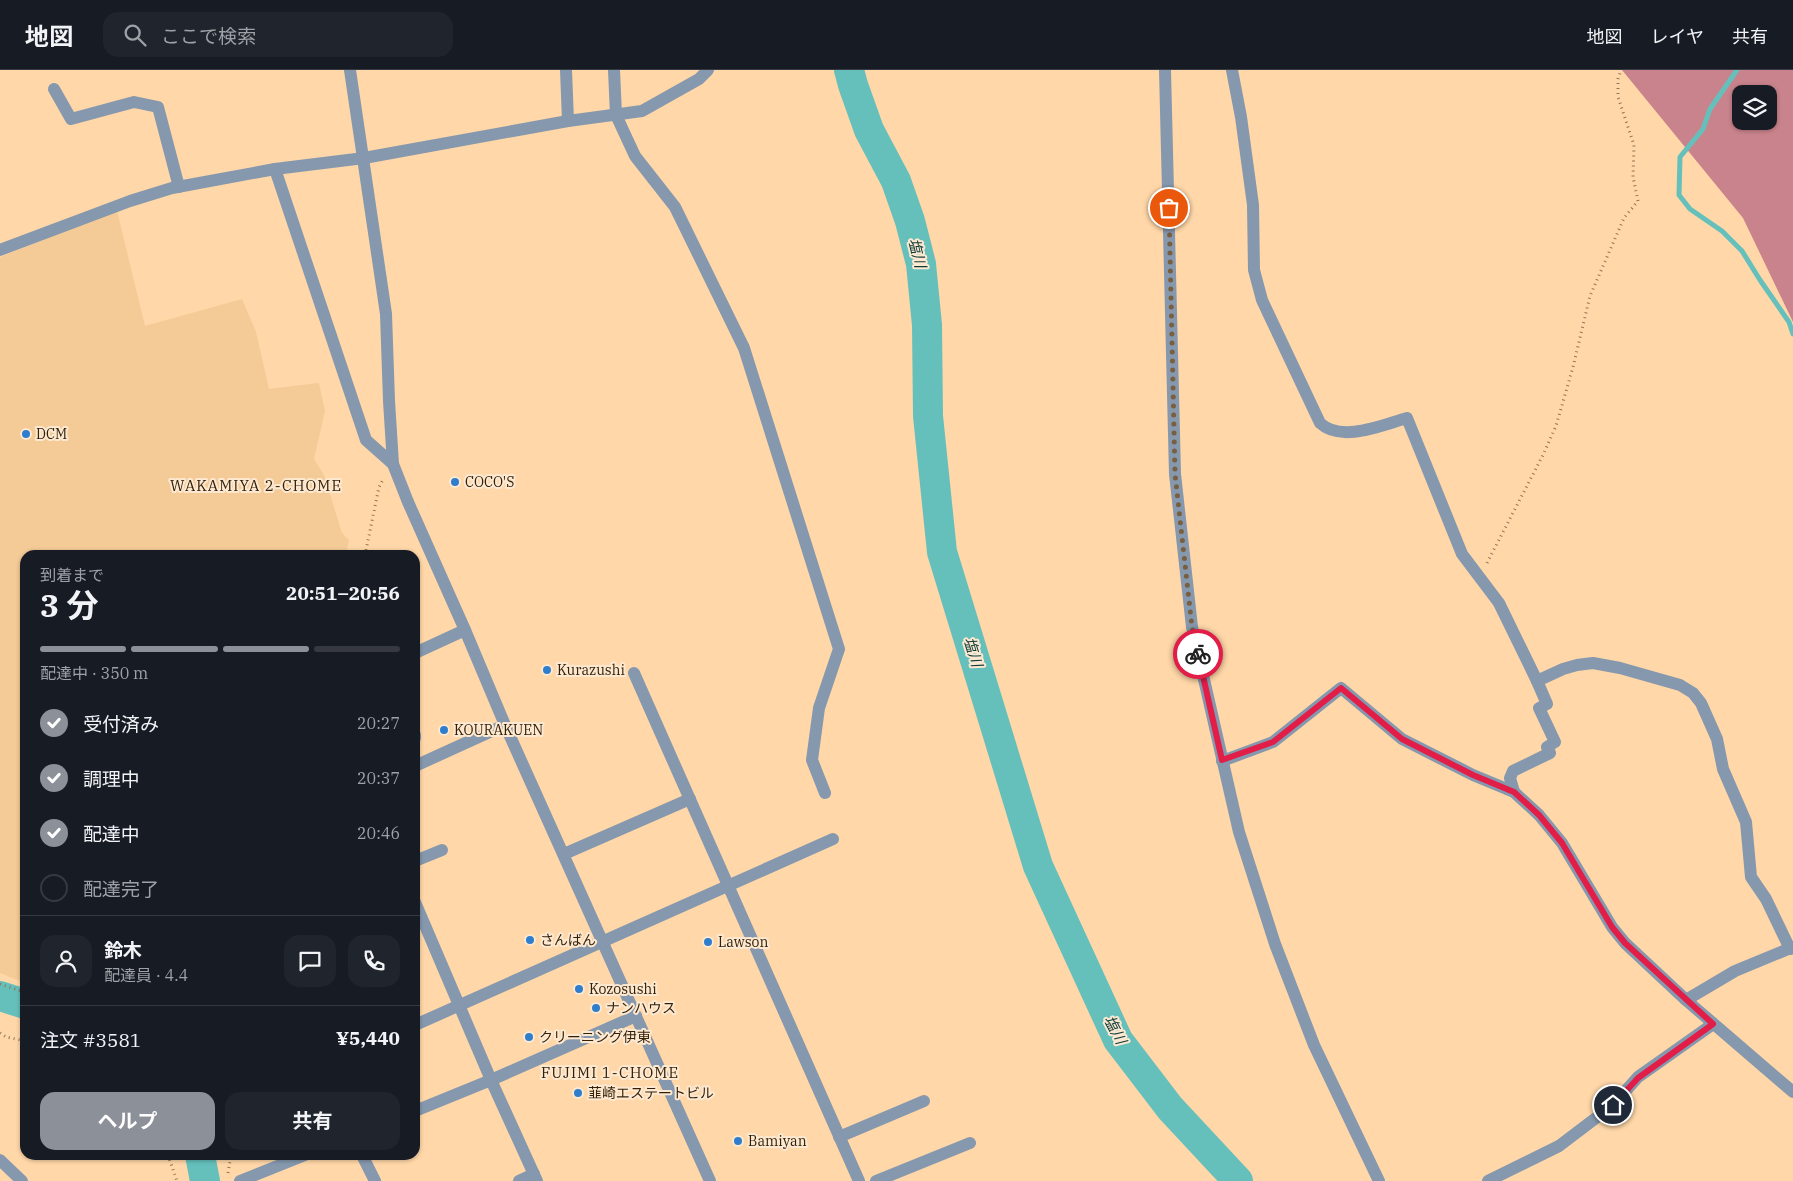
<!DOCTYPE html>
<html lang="ja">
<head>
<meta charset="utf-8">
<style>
	body { margin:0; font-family:"IBM Plex Serif","Noto Sans JP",serif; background:#20242c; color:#f1f3f6; height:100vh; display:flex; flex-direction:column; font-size:19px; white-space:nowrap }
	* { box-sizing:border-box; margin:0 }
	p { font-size:16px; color:#9ea1a6 }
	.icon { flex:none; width:28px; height:28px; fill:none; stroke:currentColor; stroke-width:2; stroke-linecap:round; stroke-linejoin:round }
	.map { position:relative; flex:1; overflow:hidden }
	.drawer { position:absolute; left:20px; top:480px; width:400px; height:610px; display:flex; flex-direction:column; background:#171b24; border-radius:15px; box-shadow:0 1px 4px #0004 }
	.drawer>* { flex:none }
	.controls { position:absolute; left:1732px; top:15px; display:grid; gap:10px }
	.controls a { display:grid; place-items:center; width:45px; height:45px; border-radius:10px; background:#171b24; box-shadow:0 1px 4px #0004; font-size:25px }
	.pin { position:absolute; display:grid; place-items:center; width:42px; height:42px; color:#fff; margin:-21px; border:2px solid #fff; border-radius:50%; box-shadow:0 1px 5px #0007 }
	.courier { position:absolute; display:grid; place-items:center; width:50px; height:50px; margin:-25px; border:4px solid #e11d48; border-radius:50%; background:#fff; color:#222; box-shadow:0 1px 6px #0007 }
	.overview em { font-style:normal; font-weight:700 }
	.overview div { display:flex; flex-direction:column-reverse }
	.overview { display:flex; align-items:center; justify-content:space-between; height:85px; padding:0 20px }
	h1 { font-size:32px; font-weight:700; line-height:38px }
	.bar { display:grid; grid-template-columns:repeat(4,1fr); gap:8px 5px; align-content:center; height:60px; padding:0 20px }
	.bar i { height:6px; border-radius:4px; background:#363941 }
	.bar .active { background:#8c9099 }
	.bar p { grid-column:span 4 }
	.line { display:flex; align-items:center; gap:12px; padding:0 20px; border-top:1px solid #363941 }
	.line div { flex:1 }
	.round { display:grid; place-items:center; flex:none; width:52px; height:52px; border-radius:15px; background:#20242c }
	ol { padding:0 20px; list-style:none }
	li { display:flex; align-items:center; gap:15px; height:55px }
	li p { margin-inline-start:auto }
	li .icon { padding:5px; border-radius:50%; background:#8c9099; color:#fff; stroke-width:4 }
	li:last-child { color:#9ea1a6 }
	li i { width:28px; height:28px; border:2px solid #363941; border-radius:50% }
	.cta { display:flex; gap:10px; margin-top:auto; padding:10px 20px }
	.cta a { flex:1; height:58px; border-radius:15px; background:#8c9099; color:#fff; font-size:20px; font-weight:700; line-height:58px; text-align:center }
	.cta a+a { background:#20242c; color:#f1f3f6 }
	header { display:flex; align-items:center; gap:30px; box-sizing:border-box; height:70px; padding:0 25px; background:#171b24; border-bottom:1px solid #363941 }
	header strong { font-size:24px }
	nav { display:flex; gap:28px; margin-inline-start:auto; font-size:18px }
	.search { width:350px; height:45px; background:#20242c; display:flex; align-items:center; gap:12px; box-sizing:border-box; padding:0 18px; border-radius:15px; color:#9ea1a6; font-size:19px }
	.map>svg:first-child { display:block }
</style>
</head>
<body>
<header>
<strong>地図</strong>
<div class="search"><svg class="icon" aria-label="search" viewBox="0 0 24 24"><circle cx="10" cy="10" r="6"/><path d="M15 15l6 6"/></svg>ここで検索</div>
<nav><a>地図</a><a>レイヤ</a><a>共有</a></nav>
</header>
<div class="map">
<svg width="1793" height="1111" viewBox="0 0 1793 1111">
	<rect width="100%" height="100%" fill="#ffd7a8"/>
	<polygon fill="#f4ca96" points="117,141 145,256 242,229 256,262 269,319 319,313 325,341 314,389 324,405 342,463 349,470 346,485 25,485 25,913 0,903 0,187"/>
	<path fill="#c9838c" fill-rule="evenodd" d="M1622,0H1793V252L1743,148ZM1741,24H1769V51H1741Z"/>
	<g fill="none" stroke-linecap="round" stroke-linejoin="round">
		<polyline stroke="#65c0bc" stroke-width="5" points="1737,0 1710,39 1703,59 1680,87 1679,125 1690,139 1722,161 1742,181 1760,210 1789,252 1793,264"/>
		<g stroke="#65c0bc" stroke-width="30">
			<polyline points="849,0 853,15 869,60 896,111 910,151 921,194 927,255 928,346 942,482 1038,796 1118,970 1170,1038 1238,1111"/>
			<polyline points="0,926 25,934"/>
			<polyline points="200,1085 205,1111"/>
		</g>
		<g stroke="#927552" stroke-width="3" stroke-dasharray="1 4" stroke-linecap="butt">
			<polyline points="365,485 379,417 384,408"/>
			<polyline points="1487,493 1543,385 1556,356 1573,297 1590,226 1624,148 1638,131 1633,107 1634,75 1618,27 1618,9 1621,0"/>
			<polyline points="0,914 24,922"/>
			<polyline points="0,963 6,967 25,971"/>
			<polyline points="168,1085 177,1111"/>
			<polyline points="228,1103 231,1085"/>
		</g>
		<g stroke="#8598ae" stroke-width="12">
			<polyline points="350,0 386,244 389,331 393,394 408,432 465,560 505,655 710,1111"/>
			<polyline points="566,0 568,51"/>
			<polyline points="614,0 616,45 635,86 675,137 744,278 839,579 819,638 812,690 825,723"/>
			<polyline points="1165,0 1175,404 1192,557 1239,762 1275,874 1314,975 1379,1111"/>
			<path d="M1232,0L1241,47L1253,135L1254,200L1262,230L1320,353C1341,373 1382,355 1407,348L1462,484L1499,533L1537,611L1563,599L1577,595L1593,593L1620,598L1680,615L1693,623L1701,633L1717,669L1723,699L1746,752L1751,807L1766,829L1790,879"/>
			<polyline points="54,19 71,49 134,32 158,37 179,117"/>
			<polyline points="275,99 366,370 393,394"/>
			<polyline points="0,180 130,131 172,118 275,99 364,88 568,51 642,41 699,9 708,0"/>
			<polyline points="415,583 465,560"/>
			<polyline points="634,603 859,1111"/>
			<polyline points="415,665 415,668"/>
			<polyline points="1222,691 1273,672 1341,618 1402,669 1473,705 1514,722 1539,745 1562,773 1612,857 1625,873 1686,930 1793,1022"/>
			<polyline points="415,696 505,655"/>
			<polyline points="1514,722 1510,708 1513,701 1550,683 1547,677 1555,672 1539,638 1547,634 1537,611"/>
			<polyline points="564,784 690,729"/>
			<polyline points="415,791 442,780"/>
			<polyline points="415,832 491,1010 537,1111"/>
			<polyline points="1686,930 1735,901 1793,877"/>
			<polyline points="415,955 833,769"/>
			<polyline points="415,1041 491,1010 636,946"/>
			<polyline points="839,1067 924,1031"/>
			<polyline points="362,1085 375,1111"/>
			<polyline points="0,1090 22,1111"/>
			<polyline points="240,1111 305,1085"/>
			<polyline points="519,1111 534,1104"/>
			<polyline points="876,1111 970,1073"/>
			<polyline points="1488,1111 1559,1076 1613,1035 1638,1007 1713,954"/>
		</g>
	</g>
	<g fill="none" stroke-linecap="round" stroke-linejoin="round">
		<polyline stroke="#7a5f3f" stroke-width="5" stroke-dasharray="0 9" points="1169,138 1175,404 1192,557 1198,584"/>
		<polyline stroke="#e11d48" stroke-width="6" points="1198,584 1222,690 1273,672 1341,618 1402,669 1473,705 1514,722 1539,745 1562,773 1612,857 1625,873 1713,954 1638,1008 1613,1035"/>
	</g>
	<g fill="#2e7ecd" stroke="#fde9d1" stroke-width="2">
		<circle cx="26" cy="364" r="5"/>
		<circle cx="455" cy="412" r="5"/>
		<circle cx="547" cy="600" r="5"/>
		<circle cx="444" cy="660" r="5"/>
		<circle cx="530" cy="870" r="5"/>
		<circle cx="708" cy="872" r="5"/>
		<circle cx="579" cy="919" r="5"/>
		<circle cx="596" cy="938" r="5"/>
		<circle cx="529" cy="967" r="5"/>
		<circle cx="578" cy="1023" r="5"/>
		<circle cx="738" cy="1071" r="5"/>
	</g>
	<g text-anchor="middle" stroke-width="4" stroke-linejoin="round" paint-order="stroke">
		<g font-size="14" fill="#321f06" stroke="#fde9d1" text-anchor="start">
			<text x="36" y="369">DCM</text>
			<text x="465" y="417">COCO'S</text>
			<text x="557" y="605">Kurazushi</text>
			<text x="454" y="665">KOURAKUEN</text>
			<text x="540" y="875">さんばん</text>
			<text x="718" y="877">Lawson</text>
			<text x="589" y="924">Kozosushi</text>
			<text x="606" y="943">ナンハウス</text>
			<text x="539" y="972">クリーニング伊東</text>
			<text x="588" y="1028">韮崎エステートビル</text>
			<text x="748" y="1076">Bamiyan</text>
		</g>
		<g font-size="15" font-style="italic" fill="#0e3a38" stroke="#fde9d1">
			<text transform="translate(917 183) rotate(76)" y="5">塩川</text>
			<text transform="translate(973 582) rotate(73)" y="5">塩川</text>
			<text transform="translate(1115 960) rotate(62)" y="5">塩川</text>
		</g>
		<g font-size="15" letter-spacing="1" fill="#321f06" stroke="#fde9d1">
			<text x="256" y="421">WAKAMIYA 2-CHOME</text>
			<text x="610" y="1008">FUJIMI 1-CHOME</text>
		</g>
	</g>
</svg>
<div class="controls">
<a><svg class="icon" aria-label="layers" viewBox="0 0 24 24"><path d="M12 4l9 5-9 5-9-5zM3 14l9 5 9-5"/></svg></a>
</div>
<div class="pin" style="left:1169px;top:138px;background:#ea580c"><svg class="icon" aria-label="bag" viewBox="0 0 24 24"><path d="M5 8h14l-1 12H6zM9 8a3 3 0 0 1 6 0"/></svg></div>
<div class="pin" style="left:1613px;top:1035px;background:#1f2937"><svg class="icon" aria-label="home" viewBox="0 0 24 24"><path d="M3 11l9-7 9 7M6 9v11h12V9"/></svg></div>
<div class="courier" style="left:1198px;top:584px"><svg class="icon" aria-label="bike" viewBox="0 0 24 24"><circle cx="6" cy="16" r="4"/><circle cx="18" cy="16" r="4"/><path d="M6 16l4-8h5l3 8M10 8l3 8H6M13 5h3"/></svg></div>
<section class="drawer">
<div class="overview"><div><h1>3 分</h1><p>到着まで</p></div><em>20:51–20:56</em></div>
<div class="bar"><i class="active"></i><i class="active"></i><i class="active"></i><i></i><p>配達中 · 350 m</p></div>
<ol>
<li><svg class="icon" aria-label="check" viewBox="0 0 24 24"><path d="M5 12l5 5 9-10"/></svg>受付済み<p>20:27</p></li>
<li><svg class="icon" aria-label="check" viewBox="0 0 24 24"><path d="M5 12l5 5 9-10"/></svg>調理中<p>20:37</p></li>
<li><svg class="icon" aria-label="check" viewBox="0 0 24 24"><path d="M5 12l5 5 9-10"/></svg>配達中<p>20:46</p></li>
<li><i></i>配達完了</li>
</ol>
<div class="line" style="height:90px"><a class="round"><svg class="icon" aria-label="person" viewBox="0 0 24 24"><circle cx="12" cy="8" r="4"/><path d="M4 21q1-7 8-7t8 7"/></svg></a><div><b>鈴木</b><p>配達員 · 4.4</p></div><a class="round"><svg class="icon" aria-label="chat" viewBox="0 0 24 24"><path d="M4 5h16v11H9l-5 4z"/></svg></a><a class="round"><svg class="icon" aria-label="phone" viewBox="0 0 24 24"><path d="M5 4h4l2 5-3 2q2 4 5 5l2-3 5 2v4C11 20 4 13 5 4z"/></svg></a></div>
<div class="line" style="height:65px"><div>注文 #3581</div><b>¥5,440</b></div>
<div class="cta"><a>ヘルプ</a><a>共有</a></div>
</section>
</div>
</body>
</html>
